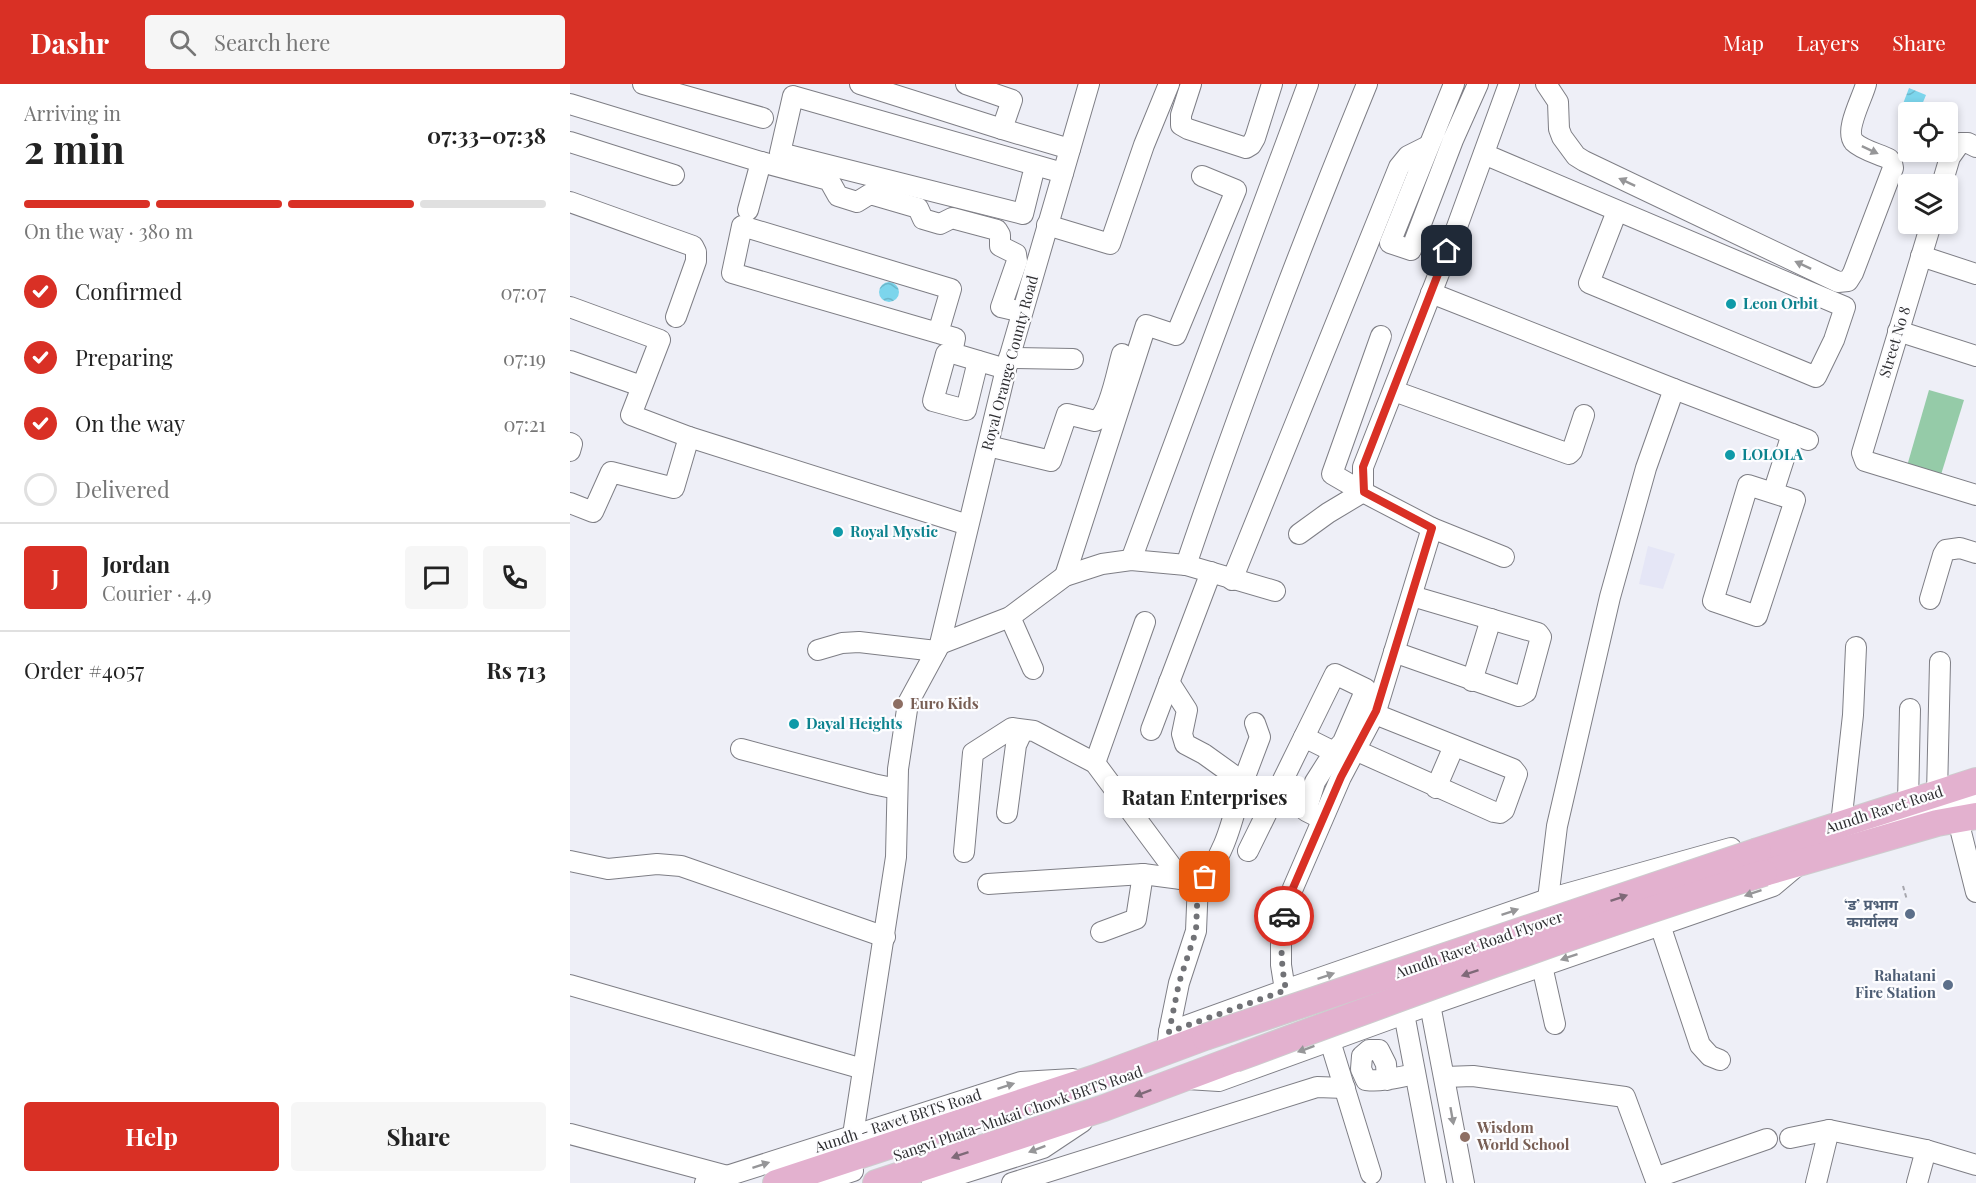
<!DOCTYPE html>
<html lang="en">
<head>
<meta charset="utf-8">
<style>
	body { margin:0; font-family:"Playfair Display","Noto Sans Devanagari",serif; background:#f6f6f6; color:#222; height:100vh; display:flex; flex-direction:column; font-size:22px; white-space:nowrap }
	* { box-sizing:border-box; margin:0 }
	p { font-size:20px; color:#767676 }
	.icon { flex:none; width:33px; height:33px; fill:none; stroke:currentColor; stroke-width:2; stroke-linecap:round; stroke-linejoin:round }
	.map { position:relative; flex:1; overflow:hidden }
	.side { display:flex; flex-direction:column; background:#fff; width:570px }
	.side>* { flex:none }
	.tools { position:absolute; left:1328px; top:18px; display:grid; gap:12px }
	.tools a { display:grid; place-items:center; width:60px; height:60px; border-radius:6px; background:#fff; box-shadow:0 3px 9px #0003; font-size:30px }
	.pin { position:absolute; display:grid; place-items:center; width:51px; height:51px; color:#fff; margin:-26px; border-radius:12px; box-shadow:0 3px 9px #0006 }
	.courier { position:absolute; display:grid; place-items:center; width:60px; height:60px; margin:-30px; border:4px solid #d93025; border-radius:50%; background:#fff; color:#222; box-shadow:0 2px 8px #0007 }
	.bubble { position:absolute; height:42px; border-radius:6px; background:#fff; box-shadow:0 3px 9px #0003; font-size:20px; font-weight:700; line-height:42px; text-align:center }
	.overview em { font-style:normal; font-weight:700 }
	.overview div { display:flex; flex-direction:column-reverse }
	.overview { display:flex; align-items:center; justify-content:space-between; height:102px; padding:0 24px }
	h1 { font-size:39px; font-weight:700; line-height:45px }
	.bar { display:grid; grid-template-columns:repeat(4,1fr); gap:9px 6px; align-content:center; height:72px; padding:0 24px }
	.bar i { height:8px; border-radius:4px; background:#e0e0e0 }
	.bar .on { background:#d93025 }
	.bar p { grid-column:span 4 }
	.line { display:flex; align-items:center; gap:15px; padding:0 24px; border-top:2px solid #e0e0e0 }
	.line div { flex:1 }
	.round { display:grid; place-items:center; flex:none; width:63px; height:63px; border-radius:6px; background:#f6f6f6 }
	ol { padding:0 24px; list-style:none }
	li { display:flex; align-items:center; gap:18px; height:66px }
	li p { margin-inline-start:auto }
	li .icon { padding:6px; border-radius:50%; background:#d93025; color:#fff; stroke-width:4 }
	li:last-child { color:#767676 }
	li i { width:33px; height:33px; border:3px solid #e0e0e0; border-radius:50% }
	.cta { display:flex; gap:12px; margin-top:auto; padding:12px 24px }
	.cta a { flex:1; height:69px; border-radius:6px; background:#d93025; color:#fff; font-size:24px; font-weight:700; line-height:69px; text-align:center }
	.cta a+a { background:#f6f6f6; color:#222 }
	header { display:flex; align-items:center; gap:36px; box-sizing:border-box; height:84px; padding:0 30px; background:#d93025; color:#fff }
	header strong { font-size:28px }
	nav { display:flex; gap:33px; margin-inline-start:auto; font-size:21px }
	.search { width:420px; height:54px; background:#f6f6f6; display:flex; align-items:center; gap:15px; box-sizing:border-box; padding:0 21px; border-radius:6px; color:#767676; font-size:22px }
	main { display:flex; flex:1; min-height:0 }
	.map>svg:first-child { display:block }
</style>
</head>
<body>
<header>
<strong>Dashr</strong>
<div class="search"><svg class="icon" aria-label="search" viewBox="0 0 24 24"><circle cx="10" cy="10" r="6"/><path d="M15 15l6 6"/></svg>Search here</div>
<nav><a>Map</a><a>Layers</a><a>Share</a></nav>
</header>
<main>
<section class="side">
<div class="overview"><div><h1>2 min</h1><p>Arriving in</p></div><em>07:33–07:38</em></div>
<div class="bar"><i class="on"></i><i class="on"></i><i class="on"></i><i></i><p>On the way · 380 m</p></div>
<ol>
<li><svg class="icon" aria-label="check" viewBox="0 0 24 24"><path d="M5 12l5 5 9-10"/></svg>Confirmed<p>07:07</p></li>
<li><svg class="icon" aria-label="check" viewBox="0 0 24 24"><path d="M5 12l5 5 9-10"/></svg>Preparing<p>07:19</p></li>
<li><svg class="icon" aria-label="check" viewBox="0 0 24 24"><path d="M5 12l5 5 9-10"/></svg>On the way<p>07:21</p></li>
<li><i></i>Delivered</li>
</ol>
<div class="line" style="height:108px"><b class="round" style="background:#d93025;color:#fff">J</b><div><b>Jordan</b><p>Courier · 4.9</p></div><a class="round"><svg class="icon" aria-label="chat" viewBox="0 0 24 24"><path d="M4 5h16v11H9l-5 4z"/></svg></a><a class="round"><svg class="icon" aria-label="phone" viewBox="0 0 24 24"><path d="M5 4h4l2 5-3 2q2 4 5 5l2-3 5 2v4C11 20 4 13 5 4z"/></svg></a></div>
<div class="line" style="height:78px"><div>Order #4057</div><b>Rs 713</b></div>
<div class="cta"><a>Help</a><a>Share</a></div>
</section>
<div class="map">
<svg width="1406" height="1099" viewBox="0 0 1406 1099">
	<defs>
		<pattern id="water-waves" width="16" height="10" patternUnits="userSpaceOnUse" patternTransform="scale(1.5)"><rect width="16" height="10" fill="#7cd5ec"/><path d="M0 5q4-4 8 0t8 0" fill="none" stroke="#6cb7cb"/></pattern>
	</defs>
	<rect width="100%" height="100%" fill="#eeeff7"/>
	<polygon fill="#e5e6f6" points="1078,462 1105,470 1093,505 1069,500"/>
	<polygon fill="#95cba8" points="1359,306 1394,316 1370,394 1337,382"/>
	<g fill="url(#water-waves)">
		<polygon points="1339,4 1356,11 1349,28 1338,28 1338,37 1328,33"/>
		<circle cx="319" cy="208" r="10"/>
	</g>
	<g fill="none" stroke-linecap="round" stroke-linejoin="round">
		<defs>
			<g id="minor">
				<polyline points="73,0 193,34"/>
				<polyline points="290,0 432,45"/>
				<polyline points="396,0 442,16 432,45 500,65"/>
				<polyline points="621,0 611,31 611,41 618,45 676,64 681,61 685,54 702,0"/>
				<polyline points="884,0 820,159 841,166 883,56 908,0"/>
				<path d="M976,0L988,18L989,45L992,53L1006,72L1014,77L1268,198L1278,197L1283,189L1323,84L1322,79L1319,75C1309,70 1292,66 1284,58C1274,46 1293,13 1296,0"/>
				<polyline points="0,20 191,78 259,96 268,112 287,118 300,110 348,124 353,135 370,140 382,134 427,146 430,151 430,162 446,170 447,177 431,223 452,228"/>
				<polyline points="0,58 104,91"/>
				<polyline points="914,70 1275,223 1264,256 1246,293 1019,199 1047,127"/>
				<polyline points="465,82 453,130 210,69 223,12 493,89"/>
				<polyline points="1372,100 1380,73 1390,59 1398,59 1406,63"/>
				<polyline points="0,118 123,162 126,168 126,177 106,233"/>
				<polyline points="178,126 191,78"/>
				<polyline points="1361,140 1292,369 1295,377 1406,411"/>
				<polyline points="477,141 540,160 574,61 599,0"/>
				<polyline points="1351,172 1406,190"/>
				<polyline points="861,209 1104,305 1076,384 1040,513 987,742 978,815"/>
				<polyline points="0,223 90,256 61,331 119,353 398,441"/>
				<polyline points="1328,247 1406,272"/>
				<polyline points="368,249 381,205 172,142 162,189 368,249 385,254 382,269 436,285"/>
				<polyline points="382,269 376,270 363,317 396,326 408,277"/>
				<polyline points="439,274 503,275"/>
				<polyline points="0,277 71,302"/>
				<polyline points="1104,305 1238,356"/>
				<polyline points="824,307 999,370 1002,367 1014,331"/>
				<polyline points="0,359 2,360 0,367"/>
				<path d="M418,362L481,377L497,330L525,337C540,331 547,286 552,270"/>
				<polyline points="793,408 762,390 811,252"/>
				<polyline points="1203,409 1225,416 1187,532 1143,517 1178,401 1203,409 1222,350"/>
				<polyline points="0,419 23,428 41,388 104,404 119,353"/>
				<polyline points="862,444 934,473"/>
				<polyline points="729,450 758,429 793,408"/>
				<polyline points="561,476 738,0"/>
				<path d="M616,481C671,319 732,159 797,0"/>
				<polyline points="495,492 576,241 606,251 666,106 632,92"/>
				<polyline points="662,496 829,83 838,72 858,62"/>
				<polyline points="1360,515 1373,471 1376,466 1390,464 1406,469"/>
				<polyline points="440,533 463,585"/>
				<polyline points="370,560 440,533 495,492 532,480 561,476 616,481 705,507"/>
				<polyline points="248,566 272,559 289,558 366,567"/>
				<polyline points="824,568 949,612 956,608 971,553 968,549 842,512"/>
				<polyline points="902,597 921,535"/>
				<path d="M599,598L617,626L612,650L615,660L634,670L673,698C664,729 655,777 628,798"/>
				<polyline points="581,646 641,488"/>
				<polyline points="734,653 765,590 796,605 773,658 764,668"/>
				<polyline points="171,665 303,700 327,705"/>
				<polyline points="785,666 924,728 930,729 934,726 947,690 943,685 805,630"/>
				<polyline points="525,679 575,538"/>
				<polyline points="673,698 690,653 685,639"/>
				<polyline points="866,704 884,662"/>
				<polyline points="1367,710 1370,578"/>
				<polyline points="1338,719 1340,625"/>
				<polyline points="437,729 446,661 453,646"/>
				<polyline points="1388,736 1406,808"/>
				<polyline points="1271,740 1283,631 1286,563"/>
				<polyline points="1264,755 1406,716"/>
				<polyline points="678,767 734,653 764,668 745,698 736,727 752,735"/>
				<polyline points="394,768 403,669 442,644 464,647 525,679 611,795 628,798 626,847 609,899 599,948"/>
				<polyline points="0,777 38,785 87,780 111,782 315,853"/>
				<polyline points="418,800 573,790 611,795"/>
				<polyline points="1090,841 1130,961 1140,972 1150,976"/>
				<polyline points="531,848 566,835 573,790"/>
				<polyline points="972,882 985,940"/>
				<polyline points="0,901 293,985"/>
				<polyline points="715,906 711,881 711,856 714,833 723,804 771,693 806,627 862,444 793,408 793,383 884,151 939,0"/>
				<polyline points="858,910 894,1099"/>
				<polyline points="832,919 866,1099"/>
				<polyline points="760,957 801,1090"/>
				<polyline points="597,966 599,948 715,906 978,815 1161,764"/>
				<polyline points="875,993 903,992 1055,1013 1085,1094 1197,1055"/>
				<polyline points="617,995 649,997 834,930 1203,802 1228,781"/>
				<path d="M817,996L816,980L809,966H799L792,972L791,985L796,996C813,998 829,993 845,990"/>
				<polyline points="0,1050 157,1092"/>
				<polyline points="283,1051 326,773 328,685 338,619 370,560 436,285 519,0"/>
				<polyline points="1220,1054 1259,1046"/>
				<polyline points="135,1099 451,998 503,995"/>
				<polyline points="247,1099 283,1087"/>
				<polyline points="362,1099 473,1064 512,1038"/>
				<polyline points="442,1099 747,1003 775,1004"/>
				<polyline points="1246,1099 1259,1046 1356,1066 1406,1081"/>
				<polyline points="1347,1099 1356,1066"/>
			</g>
			<g id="major">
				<polyline points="1188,767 1406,697"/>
				<polyline points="1194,789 1367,739 1406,732"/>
				<polyline points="206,1099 525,994 635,953"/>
				<polyline points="306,1099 534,1024 665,975"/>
			</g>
		</defs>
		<use href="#minor" stroke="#7e7e85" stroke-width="22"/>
		<use href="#major" stroke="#cdcdce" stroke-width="28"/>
		<polyline stroke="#a7a7ae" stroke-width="2" stroke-dasharray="4.5 3" stroke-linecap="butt" points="1333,802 1337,816"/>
		<use href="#minor" stroke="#fff" stroke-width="20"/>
		<use href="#major" stroke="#e3b1cf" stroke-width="26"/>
		<defs>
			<g id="major-bridge">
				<polyline points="635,953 1188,767"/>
				<path d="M665,975C840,910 1016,845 1194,789"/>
			</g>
		</defs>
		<use href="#major-bridge" stroke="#cdcdce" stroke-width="28" stroke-linecap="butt"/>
		<use href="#major-bridge" stroke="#e3b1cf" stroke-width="26"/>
	</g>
	<defs><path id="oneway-solid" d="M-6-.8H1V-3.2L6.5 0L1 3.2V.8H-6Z" transform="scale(1.5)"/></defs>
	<g fill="#969698">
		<use href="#oneway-solid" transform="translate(1300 66) rotate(25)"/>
		<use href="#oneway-solid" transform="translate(1057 98) rotate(-155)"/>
		<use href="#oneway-solid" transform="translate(1233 181) rotate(-155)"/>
		<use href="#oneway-solid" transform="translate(1183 809) rotate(161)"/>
		<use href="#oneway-solid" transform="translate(940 828) rotate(-19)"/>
		<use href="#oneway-solid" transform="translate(999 873) rotate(161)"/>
		<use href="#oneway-solid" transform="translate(756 892) rotate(-19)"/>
		<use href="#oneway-solid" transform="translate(736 965) rotate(160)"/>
		<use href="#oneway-solid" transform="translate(436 1002) rotate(-18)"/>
		<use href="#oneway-solid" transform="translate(882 1032) rotate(80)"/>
		<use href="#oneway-solid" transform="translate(467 1065) rotate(159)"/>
		<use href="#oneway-solid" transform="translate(191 1081) rotate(-18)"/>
	</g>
	<g fill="#7f6978">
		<use href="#oneway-solid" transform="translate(1049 814) rotate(-19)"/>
		<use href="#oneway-solid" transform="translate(900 889) rotate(161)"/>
		<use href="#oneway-solid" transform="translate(573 1009) rotate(159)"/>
		<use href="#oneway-solid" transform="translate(390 1071) rotate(161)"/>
	</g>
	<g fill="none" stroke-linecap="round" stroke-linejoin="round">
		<path stroke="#717276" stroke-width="6" stroke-dasharray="0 10.8" d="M635,793L628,798L626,847L609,899L599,948L716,906C711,881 710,858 714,832"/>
		<polyline stroke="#d93025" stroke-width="8" points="714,832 723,804 771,693 806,627 862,444 794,408 793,383 877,167"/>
	</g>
	<g fill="#0f9aa8" stroke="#fdfdff" stroke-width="2">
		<circle cx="1161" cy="220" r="6"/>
		<circle cx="1160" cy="371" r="6"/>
		<circle cx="268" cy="448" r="6"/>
		<circle cx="224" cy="640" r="6"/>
	</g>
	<g fill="#8d6e63" stroke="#fdfdff" stroke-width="2">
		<circle cx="328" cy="620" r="6"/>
		<circle cx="895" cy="1053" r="6"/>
	</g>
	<g fill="#5c6f8a" stroke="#fdfdff" stroke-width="2">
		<circle cx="1340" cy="830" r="6"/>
		<circle cx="1378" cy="901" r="6"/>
	</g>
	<g text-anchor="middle" stroke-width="4.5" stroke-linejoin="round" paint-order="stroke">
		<g font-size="15" font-weight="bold" fill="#0d838f" stroke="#fdfdff" text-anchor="start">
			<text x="1173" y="225">Leon Orbit</text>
			<text x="1172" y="376">LOLOLA</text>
			<text x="280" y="453">Royal Mystic</text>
			<text x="236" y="645">Dayal Heights</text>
		</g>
		<g font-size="15" fill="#2e2e31" stroke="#fdfdff">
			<text transform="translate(1325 258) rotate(-73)" y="5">Street No 8</text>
			<text transform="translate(440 279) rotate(-75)" y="5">Royal Orange County Road</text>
			<text transform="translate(1314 726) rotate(-18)" y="5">Aundh Ravet Road</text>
			<text transform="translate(909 861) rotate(-19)" y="5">Aundh Ravet Road Flyover</text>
			<text transform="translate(448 1030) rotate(-19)" y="5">Sangvi Phata-Mukai Chowk BRTS Road</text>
			<text transform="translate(328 1037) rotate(-18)" y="5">Aundh - Ravet BRTS Road</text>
		</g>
		<g font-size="15" font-weight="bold" fill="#785e54" stroke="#fdfdff" text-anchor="start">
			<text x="340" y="625">Euro Kids</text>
			<text x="907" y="1049">Wisdom<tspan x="907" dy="17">World School</tspan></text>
		</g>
		<g font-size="15" font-weight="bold" fill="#4e5e75" stroke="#fdfdff" text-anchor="end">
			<text x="1328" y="826">‘ड’ प्रभाग<tspan x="1328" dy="17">कार्यालय</tspan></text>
			<text x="1366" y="897">Rahatani<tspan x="1366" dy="17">Fire Station</tspan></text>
		</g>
	</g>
</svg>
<div class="tools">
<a><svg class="icon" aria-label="locate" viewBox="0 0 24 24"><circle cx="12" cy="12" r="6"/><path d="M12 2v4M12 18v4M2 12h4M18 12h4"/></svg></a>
<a><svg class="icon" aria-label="layers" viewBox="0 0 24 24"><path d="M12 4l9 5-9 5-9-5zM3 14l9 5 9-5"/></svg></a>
</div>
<div class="pin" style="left:635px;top:793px;background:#ea580c"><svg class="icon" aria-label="bag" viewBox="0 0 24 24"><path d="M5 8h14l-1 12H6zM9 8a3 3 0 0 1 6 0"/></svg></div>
<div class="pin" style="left:877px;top:167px;background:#1f2937"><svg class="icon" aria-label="home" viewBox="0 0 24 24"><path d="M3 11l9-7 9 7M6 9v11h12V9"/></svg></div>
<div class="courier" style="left:714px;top:832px"><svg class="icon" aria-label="car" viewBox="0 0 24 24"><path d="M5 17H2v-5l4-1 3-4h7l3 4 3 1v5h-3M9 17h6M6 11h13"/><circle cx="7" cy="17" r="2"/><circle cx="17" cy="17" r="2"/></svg></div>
<div class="bubble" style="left:534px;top:692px;width:201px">Ratan Enterprises</div>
</div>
</main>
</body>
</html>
